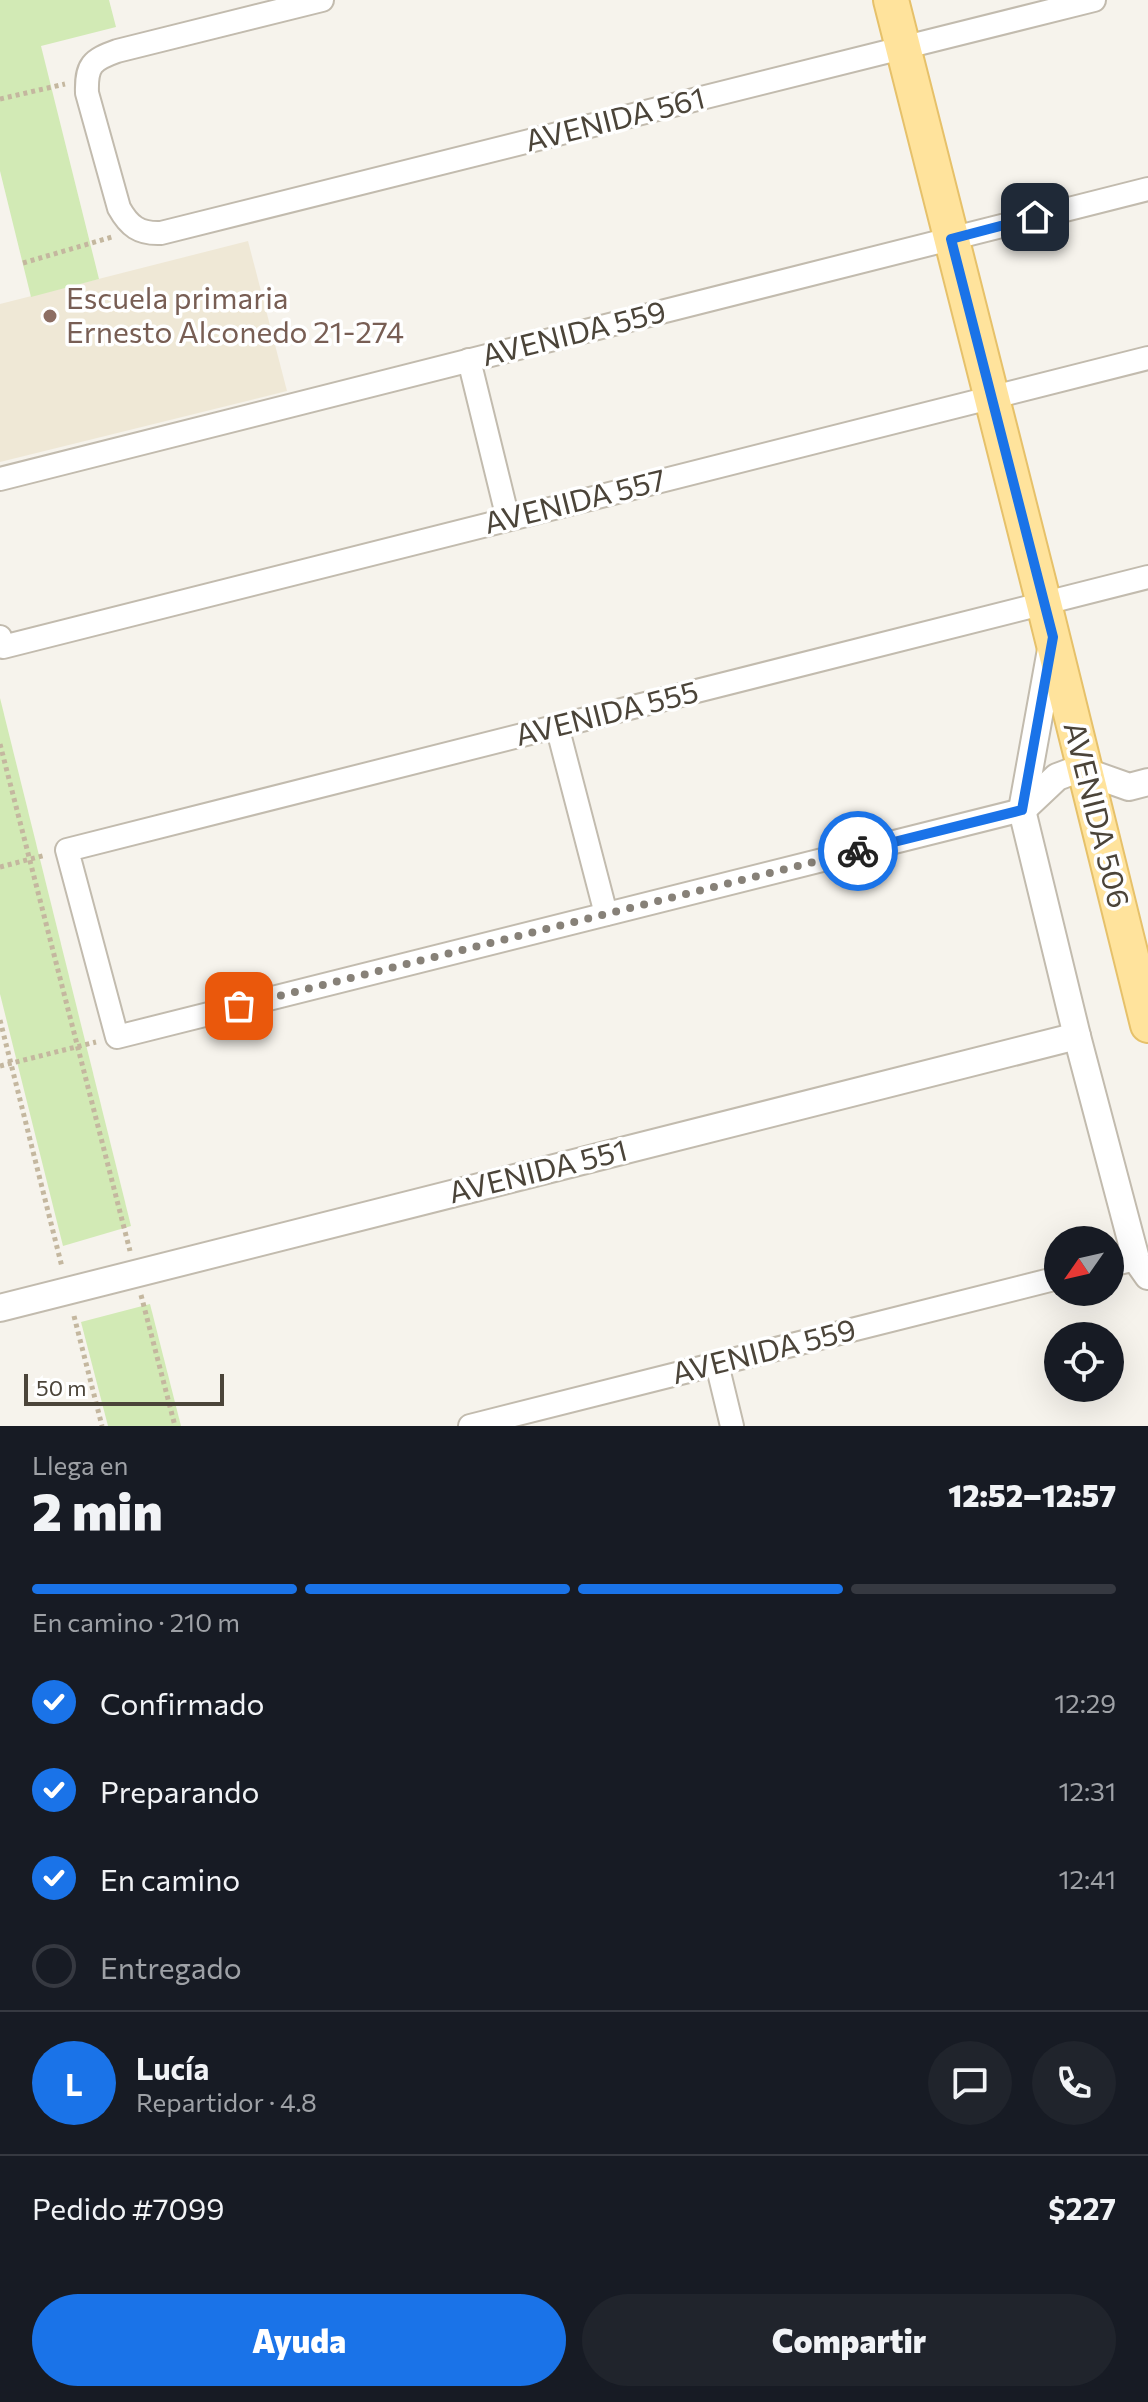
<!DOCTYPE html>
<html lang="es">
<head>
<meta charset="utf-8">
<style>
	body { margin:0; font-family:Commissioner,sans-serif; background:#20242c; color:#f1f3f6; height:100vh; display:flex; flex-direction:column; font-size:30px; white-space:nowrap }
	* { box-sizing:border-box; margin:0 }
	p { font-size:26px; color:#9ea1a6 }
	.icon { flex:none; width:44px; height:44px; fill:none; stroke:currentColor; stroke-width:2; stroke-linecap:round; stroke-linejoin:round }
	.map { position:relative; height:1426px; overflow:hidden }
	.drawer { display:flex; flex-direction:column; background:#171b24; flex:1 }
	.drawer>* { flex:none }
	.needle { width:52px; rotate:236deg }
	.buttons { position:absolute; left:1044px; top:1226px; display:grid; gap:16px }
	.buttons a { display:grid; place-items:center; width:80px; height:80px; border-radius:50%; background:#171b24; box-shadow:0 8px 32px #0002; font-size:40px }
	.scale { position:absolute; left:24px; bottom:20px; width:200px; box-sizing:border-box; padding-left:8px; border:4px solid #4b4439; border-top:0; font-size:22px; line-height:28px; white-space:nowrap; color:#4b4439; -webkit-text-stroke:6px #fff; paint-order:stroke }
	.pin { position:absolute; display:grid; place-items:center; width:68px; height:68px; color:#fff; margin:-34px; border-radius:16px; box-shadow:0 4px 12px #0006 }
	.courier { position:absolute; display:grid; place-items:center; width:80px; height:80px; margin:-40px; border:6px solid #1a73e8; border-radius:50%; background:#fff; color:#222; box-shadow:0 2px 10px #0007 }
	.headline em { font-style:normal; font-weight:800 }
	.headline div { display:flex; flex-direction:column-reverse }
	.headline { display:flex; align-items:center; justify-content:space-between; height:136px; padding:0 32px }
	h1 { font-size:52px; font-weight:800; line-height:60px }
	.bar { display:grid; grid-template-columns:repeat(4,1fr); gap:12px 8px; align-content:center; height:96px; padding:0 32px }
	.bar i { height:10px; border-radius:6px; background:#363941 }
	.bar .current { background:#1a73e8 }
	.bar p { grid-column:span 4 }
	.line { display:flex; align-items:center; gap:20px; padding:0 32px; border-top:2px solid #363941 }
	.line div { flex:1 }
	.round { display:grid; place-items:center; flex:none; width:84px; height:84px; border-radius:42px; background:#20242c }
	ol { padding:0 32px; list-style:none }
	li { display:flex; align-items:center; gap:24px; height:88px }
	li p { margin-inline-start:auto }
	li .icon { padding:8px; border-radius:50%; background:#1a73e8; color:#fff; stroke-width:4 }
	li:last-child { color:#9ea1a6 }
	li i { width:44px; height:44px; border:4px solid #363941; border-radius:50% }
	.button { display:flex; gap:16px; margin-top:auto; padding:16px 32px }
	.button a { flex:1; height:92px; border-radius:48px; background:#1a73e8; color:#fff; font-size:32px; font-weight:800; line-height:92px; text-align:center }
	.button a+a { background:#20242c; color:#f1f3f6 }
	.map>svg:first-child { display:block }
</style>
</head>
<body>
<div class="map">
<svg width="1148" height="1426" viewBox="0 0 1148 1426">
	<rect width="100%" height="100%" fill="#f6f3ec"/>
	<polygon fill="#efe8d6" points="248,241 287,391 0,462 0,304"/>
	<g fill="#d2eab5">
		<polygon points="0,0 109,0 116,27 41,46 99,279 31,297 0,171"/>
		<polygon points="0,698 131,1226 63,1246 0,994"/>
		<polygon points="150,1304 181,1426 108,1426 81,1322"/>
	</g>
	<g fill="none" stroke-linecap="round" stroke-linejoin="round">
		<defs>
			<g id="minor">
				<path d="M322,0L117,51C92,60 86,65 87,93L119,208C129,226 139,234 161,233L1094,0"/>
				<polyline points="469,360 508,519"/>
				<polyline points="0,479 1148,189"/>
				<polyline points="0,637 3,647 1148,358"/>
				<polyline points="557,726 606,914"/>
				<polyline points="1022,810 117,1037 67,850 1148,577"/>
				<polyline points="1110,1265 1136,1259"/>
				<polyline points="717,1364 732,1426"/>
				<polyline points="470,1426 1058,1278"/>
			</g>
			<g id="tertiary">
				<polyline points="1052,644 1022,810 1077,1036 1136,1259 1148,1276"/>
				<polyline points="1022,810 1057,777 1073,771 1084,771 1129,787 1148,782"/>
				<polyline points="0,1308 1077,1036"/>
			</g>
			<polyline id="primary" points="891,0 1044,604 1148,1025"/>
		</defs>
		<use href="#minor" stroke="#c2bbae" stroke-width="26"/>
		<use href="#tertiary" stroke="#c2bbae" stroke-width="30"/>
		<use href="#primary" stroke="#e6c16a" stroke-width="38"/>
		<g stroke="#c4b79f" stroke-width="5" stroke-dasharray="4 4" stroke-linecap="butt">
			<polyline points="0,99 65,84"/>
			<polyline points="23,263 112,237"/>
			<polyline points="0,744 130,1251"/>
			<polyline points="0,867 46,855"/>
			<polyline points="0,1020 62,1267"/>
			<polyline points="0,1066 96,1042"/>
			<polyline points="141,1295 175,1426"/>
			<polyline points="74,1316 102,1426"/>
		</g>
		<use href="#minor" stroke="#fff" stroke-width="22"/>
		<use href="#tertiary" stroke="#fff" stroke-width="26"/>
		<use href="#primary" stroke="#ffe39c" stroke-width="34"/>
	</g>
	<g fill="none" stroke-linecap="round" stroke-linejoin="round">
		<polyline stroke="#878178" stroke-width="8" stroke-dasharray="0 14.4" points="239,1006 858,851"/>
		<polyline stroke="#1a73e8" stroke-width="10" points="858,851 1022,810 1053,637 951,239 1035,217"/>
	</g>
	<circle fill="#8d6e63" stroke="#fff" stroke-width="3" cx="50" cy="316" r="8"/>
	<g text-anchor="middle" stroke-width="7" stroke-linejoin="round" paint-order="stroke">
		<g font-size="30" fill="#4b4439" stroke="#fff">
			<text transform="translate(615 120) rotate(-14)" y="10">AVENIDA 561</text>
			<text transform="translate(574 334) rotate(-14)" y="10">AVENIDA 559</text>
			<text transform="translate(575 502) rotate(-14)" y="10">AVENIDA 557</text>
			<text transform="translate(607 714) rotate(-14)" y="10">AVENIDA 555</text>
			<text transform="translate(1096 815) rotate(76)" y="10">AVENIDA 506</text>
			<text transform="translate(538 1172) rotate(-14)" y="10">AVENIDA 551</text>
			<text transform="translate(764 1352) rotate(-14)" y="10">AVENIDA 559</text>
		</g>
		<g font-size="30" fill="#785e54" stroke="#fff" text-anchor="start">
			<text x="66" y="309">Escuela primaria<tspan x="66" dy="34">Ernesto Alconedo 21-274</tspan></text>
		</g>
	</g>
</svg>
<div class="buttons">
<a><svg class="needle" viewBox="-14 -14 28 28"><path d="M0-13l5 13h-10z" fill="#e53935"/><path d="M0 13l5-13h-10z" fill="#9ea1a6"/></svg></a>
<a><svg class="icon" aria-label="locate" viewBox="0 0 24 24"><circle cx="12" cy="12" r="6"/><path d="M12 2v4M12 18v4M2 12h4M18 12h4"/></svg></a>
</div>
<div class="scale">50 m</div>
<div class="pin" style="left:239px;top:1006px;background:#ea580c"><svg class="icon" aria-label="bag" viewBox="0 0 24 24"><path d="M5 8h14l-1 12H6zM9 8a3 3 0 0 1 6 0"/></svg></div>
<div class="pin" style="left:1035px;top:217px;background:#1f2937"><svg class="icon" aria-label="home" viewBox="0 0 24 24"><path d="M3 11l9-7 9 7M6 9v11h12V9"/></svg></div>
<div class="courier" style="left:858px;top:851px"><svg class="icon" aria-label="bike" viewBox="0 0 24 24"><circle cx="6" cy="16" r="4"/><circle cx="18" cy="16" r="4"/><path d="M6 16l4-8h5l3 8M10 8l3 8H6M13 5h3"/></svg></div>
</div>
<section class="drawer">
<div class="headline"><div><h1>2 min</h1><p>Llega en</p></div><em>12:52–12:57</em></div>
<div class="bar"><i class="current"></i><i class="current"></i><i class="current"></i><i></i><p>En camino · 210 m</p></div>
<ol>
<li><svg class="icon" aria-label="check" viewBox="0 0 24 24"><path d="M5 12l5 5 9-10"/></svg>Confirmado<p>12:29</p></li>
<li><svg class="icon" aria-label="check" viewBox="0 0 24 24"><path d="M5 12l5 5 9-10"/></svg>Preparando<p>12:31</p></li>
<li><svg class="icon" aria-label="check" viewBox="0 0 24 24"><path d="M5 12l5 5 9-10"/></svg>En camino<p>12:41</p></li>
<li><i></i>Entregado</li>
</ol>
<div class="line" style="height:144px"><b class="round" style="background:#1a73e8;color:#fff">L</b><div><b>Lucía</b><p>Repartidor · 4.8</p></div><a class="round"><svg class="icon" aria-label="chat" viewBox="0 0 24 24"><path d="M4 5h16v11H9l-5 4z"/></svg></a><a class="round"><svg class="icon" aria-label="phone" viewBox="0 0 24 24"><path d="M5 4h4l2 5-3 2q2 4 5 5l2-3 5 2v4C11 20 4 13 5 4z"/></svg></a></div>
<div class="line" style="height:104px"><div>Pedido #7099</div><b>$227</b></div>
<div class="button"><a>Ayuda</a><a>Compartir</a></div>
</section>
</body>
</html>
